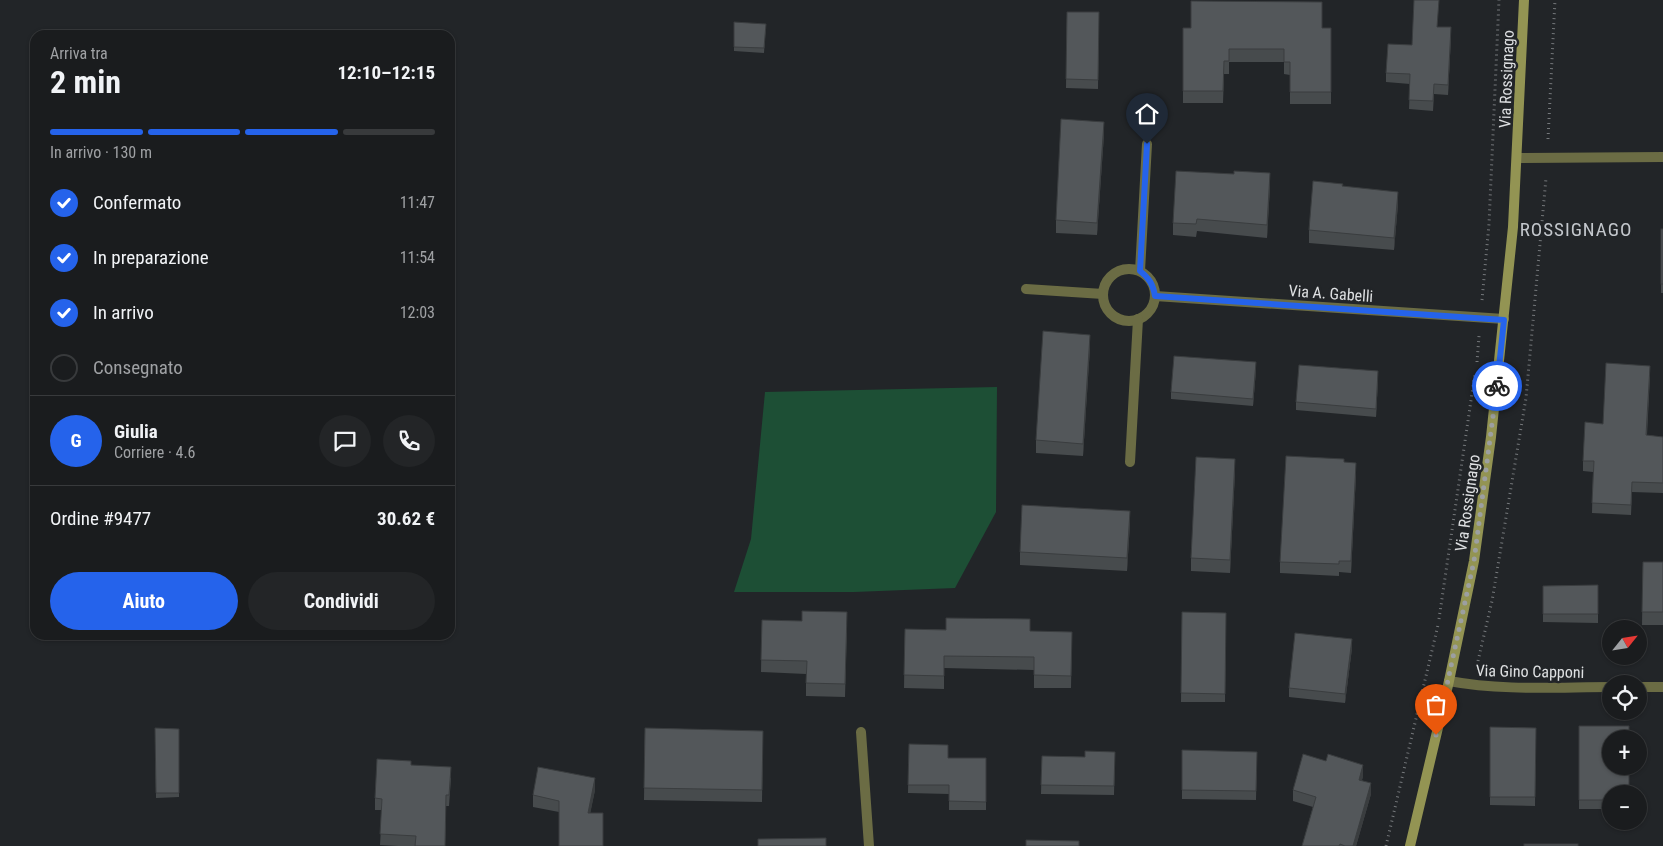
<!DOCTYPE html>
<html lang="it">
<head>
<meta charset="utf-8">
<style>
	body { margin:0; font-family:"Roboto Condensed",sans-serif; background:#232527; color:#f1f3f6; height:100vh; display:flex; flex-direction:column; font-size:19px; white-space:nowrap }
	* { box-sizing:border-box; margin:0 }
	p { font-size:16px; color:#9fa1a4 }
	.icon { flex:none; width:28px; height:28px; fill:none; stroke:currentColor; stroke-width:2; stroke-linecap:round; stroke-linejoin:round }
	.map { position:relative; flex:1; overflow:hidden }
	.sheet { position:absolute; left:30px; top:30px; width:425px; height:610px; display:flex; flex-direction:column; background:#1a1c1e; border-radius:15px; box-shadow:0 1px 4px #0004,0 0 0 1px #383a3c }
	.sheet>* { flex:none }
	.needle { width:32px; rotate:60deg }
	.buttons { position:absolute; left:1602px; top:620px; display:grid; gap:10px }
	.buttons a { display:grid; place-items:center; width:45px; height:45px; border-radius:50%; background:#1a1c1e; box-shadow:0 1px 4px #0004,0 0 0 1px #383a3c; font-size:25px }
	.pin { position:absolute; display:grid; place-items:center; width:42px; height:42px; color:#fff; margin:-51px -21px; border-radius:50% 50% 50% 0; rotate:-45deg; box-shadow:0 0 5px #0007 }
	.pin .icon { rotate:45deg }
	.courier { position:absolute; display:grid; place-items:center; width:50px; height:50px; margin:-25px; border:4px solid #2563eb; border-radius:50%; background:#fff; color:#222; box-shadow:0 1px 6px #0007 }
	.head em { font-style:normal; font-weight:700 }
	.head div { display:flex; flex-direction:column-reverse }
	.head { display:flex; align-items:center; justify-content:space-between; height:85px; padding:0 20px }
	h1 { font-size:32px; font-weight:700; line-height:38px }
	.bar { display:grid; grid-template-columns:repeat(4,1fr); gap:8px 5px; align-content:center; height:60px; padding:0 20px }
	.bar i { height:6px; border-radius:4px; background:#383a3c }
	.bar .current { background:#2563eb }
	.bar p { grid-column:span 4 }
	.line { display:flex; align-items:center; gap:12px; padding:0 20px; border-top:1px solid #383a3c }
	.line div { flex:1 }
	.round { display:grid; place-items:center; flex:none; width:52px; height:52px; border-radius:26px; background:#232527 }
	ol { padding:0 20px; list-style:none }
	li { display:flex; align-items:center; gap:15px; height:55px }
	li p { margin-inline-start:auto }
	li .icon { padding:5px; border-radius:50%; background:#2563eb; color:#fff; stroke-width:4 }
	li:last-child { color:#9fa1a4 }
	li i { width:28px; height:28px; border:2px solid #383a3c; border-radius:50% }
	.action { display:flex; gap:10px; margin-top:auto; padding:10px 20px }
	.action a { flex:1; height:58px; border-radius:30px; background:#2563eb; color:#fff; font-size:20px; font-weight:700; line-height:58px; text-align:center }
	.action a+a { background:#232527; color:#f1f3f6 }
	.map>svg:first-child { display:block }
</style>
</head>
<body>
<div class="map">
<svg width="1663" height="846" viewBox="0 0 1663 846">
	<rect width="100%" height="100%" fill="#222528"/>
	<polygon fill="#1d4f35" points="997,387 996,512 955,588 854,592 734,592 751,539 765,392"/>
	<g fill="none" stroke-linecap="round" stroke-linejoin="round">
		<g stroke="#75787b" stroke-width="3" stroke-dasharray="1 4" stroke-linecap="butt">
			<polyline points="1548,139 1555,0"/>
			<polyline points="1482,300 1489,224 1499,0"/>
			<polyline points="1477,362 1479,336"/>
			<polyline points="1439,619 1475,373"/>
			<polyline points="1478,661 1492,601 1526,398 1546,178"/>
			<polyline points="1386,846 1438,625"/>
		</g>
		<g stroke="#6b6c44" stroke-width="10">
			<polyline points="1518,158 1663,157"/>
			<circle cx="1129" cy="295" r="26"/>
			<polyline points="1140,271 1147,144"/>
			<polyline points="1026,289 1103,294"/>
			<polyline points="1155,296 1504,319"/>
			<polyline points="1130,462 1138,319"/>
			<path d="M1449,681C1502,691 1557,687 1611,687"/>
			<polyline points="1639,687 1663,687"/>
			<polyline points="861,732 869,846"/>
		</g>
		<polyline stroke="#939453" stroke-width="10" points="1410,846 1449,681 1474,561 1491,437 1513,227 1524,0"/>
	</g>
	<g fill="#474b4d">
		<polygon points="1067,12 1099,12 1098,89 1066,88"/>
		<polygon points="766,24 764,53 734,51 734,47"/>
		<polygon points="1438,27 1451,37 1448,95 1434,94 1433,111 1409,109 1410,84 1386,82 1386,73 1412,45"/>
		<polygon points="1183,28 1331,28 1331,104 1290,104 1290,75 1284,74 1284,62 1229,62 1229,74 1224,74 1223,103 1183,103"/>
		<polygon points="1104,134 1097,235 1056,233 1056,220"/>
		<polygon points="1270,186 1267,238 1197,231 1196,237 1173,235 1173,223"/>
		<polygon points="1343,186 1398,204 1394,250 1309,243 1309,230"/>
		<rect x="1661" y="229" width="2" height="64"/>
		<polygon points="1090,347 1083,456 1036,453 1036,440"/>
		<polygon points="1256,370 1253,406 1171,399 1171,392"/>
		<polygon points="1650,376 1647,435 1663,437 1663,493 1632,492 1631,515 1592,513 1593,472 1583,471 1583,461 1603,424"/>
		<polygon points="1378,379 1376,417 1296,410 1296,402"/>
		<polygon points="1235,472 1230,573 1191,571 1191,558"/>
		<polygon points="1356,475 1351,573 1339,572 1339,576 1280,573 1280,562"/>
		<polygon points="1130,523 1127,571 1020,565 1020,552"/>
		<polygon points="1643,562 1663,562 1663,625 1642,625"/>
		<polygon points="1598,585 1598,623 1543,622 1543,586"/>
		<polygon points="1182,612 1226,613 1225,702 1181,702"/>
		<polygon points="762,620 847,625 845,697 806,696 806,674 761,672"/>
		<polygon points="905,629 1072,632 1071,688 1034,688 1034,670 944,668 944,689 904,688"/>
		<polygon points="1352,648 1345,703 1289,697 1289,688"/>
		<polygon points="1579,726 1611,794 1611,809 1579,809"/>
		<polygon points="1490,727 1536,728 1535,806 1490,805"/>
		<polygon points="155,728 179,729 179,797 156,798"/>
		<polygon points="645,728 763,731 762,802 644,800"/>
		<polygon points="909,744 948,758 986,758 986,810 949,810 949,794 908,793"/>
		<polygon points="1182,750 1257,752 1256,800 1182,799"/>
		<polygon points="1115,752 1114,795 1041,794 1042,756 1085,757"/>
		<polygon points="411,765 451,778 449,806 446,806 445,846 398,846 380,845 382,810 375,810 375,798"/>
		<polygon points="1363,776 1362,780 1371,794 1356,846 1302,846 1313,807 1293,801 1293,790"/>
		<polygon points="595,790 590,813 559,812 533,807 533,795"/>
	</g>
	<g fill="#3a3d3f">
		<polygon points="1451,27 1451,37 1448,95 1448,85"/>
		<polygon points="1104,122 1104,134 1097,235 1097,223"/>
		<polygon points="1270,173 1270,186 1267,238 1267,225"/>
		<polygon points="1398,192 1398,204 1394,250 1394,238"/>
		<polygon points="1090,335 1090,347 1083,456 1083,444"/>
		<polygon points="1256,362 1256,370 1253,406 1253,399"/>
		<polygon points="1378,371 1378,379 1376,417 1376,409"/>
		<polygon points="1235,459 1235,472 1230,573 1230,560"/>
		<polygon points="1356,463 1356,475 1351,573 1351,561"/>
		<polygon points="1130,511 1130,523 1127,571 1127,558"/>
		<polygon points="1352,639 1352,648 1345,703 1345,694"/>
		<polygon points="1363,765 1363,776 1359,791 1359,780"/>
		<polygon points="595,778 595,790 588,825 588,813"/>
		<polygon points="1371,783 1371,794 1356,846 1353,846"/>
	</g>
	<g fill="#53575a" stroke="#3a3d3f">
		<polygon points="1414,0 1439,0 1437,27 1451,27 1448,85 1434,84 1433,101 1409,100 1410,74 1386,73 1388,44 1412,45"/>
		<polygon points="1191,1 1322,2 1322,28 1331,28 1331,92 1290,92 1290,62 1284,62 1284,49 1229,49 1229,61 1224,61 1223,91 1183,91 1183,28 1191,28"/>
		<polygon points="1067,12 1099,12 1098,80 1066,79"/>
		<polygon points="734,22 766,24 764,48 734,47"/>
		<polygon points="1061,119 1104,122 1097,223 1056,220"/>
		<polygon points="1176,171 1234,174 1234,171 1270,173 1267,225 1197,219 1196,224 1173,223"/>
		<polygon points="1313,181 1343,184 1342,186 1398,192 1394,238 1309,230"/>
		<rect x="1661" y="229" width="2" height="55"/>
		<polygon points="1043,331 1090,335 1083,444 1036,440"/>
		<polygon points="1174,356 1256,362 1253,399 1171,392"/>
		<polygon points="1606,363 1650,366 1646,435 1663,437 1663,483 1632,482 1631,505 1592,503 1594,461 1583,461 1585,422 1603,424"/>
		<polygon points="1299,365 1378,371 1376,409 1296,402"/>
		<polygon points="1286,456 1344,459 1344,462 1356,463 1351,561 1339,561 1339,564 1280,562"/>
		<polygon points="1196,457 1235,459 1230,560 1191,558"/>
		<polygon points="1022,505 1130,511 1127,558 1020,552"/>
		<polygon points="1643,562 1663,562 1663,612 1642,612"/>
		<polygon points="1598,585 1598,614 1543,614 1543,586"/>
		<polygon points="802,611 847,612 845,684 806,683 807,661 761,660 762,620 802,621"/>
		<polygon points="1182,612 1226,613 1225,694 1181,693"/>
		<polygon points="946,618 1030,619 1030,631 1072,632 1071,676 1034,675 1034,657 944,656 944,676 904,675 905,629 946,630"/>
		<polygon points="1295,633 1352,639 1345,694 1289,688"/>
		<polygon points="1579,726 1629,726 1629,739 1611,739 1611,766 1629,766 1629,794 1611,794 1611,800 1579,800"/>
		<polygon points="1490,727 1536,728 1535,797 1490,797"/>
		<polygon points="155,728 179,729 179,793 156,793"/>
		<polygon points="645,728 763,731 762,790 644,788"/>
		<polygon points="909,744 948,745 948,758 986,758 986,802 949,801 949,785 908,785"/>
		<polygon points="1182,750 1257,752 1256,791 1182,790"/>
		<polygon points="1085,751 1115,752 1114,786 1041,785 1042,756 1085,757"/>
		<polygon points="1303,754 1326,761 1328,754 1363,765 1359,780 1371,783 1353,846 1345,846 1340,844 1339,846 1302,846 1316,797 1293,790"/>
		<polygon points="377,759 411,761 411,765 451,767 449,795 446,795 445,846 415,846 416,836 380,834 382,799 375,798"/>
		<polygon points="538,767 595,778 588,813 603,813 603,846 559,846 559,801 533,795"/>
		<polygon points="826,838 826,846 758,846 758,839"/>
		<polygon points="1026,840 1079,841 1079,846 1026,846"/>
		<rect x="1524" y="844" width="54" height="2"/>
	</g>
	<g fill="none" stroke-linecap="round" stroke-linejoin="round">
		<polyline stroke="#9c9fa1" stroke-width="5" stroke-dasharray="0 9" points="1436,735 1474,561 1497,386"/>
		<path stroke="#2563eb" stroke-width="6" d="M1147,144L1140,271C1149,278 1153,284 1155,296L1504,320L1497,386"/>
	</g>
	<g text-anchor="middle" stroke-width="5" stroke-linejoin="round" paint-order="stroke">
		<g font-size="16" fill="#dee0e2" stroke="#222528">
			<text transform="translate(1506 79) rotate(-88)" y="6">Via Rossignago</text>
			<text transform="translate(1331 293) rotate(4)" y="6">Via A. Gabelli</text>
			<text transform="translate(1467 503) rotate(-82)" y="6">Via Rossignago</text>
			<text transform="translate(1530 671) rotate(1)" y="6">Via Gino Capponi</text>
		</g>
		<g font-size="19" letter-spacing="1" fill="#c3c7cc" stroke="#222528">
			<text x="1576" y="236">ROSSIGNAGO</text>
		</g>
	</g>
</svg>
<div class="buttons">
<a><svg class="needle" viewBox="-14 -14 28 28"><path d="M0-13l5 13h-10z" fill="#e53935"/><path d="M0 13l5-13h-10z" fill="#9fa1a4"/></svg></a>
<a><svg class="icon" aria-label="locate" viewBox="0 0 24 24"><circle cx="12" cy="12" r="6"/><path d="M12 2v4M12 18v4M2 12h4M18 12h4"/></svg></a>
<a>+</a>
<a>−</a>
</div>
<div class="pin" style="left:1436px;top:735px;background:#ea580c"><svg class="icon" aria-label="bag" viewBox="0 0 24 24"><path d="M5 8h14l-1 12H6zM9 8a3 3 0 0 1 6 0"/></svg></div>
<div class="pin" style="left:1147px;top:144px;background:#1f2937"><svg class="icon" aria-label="home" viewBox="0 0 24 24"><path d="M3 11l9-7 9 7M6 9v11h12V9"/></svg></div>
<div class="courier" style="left:1497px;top:386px"><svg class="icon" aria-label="bike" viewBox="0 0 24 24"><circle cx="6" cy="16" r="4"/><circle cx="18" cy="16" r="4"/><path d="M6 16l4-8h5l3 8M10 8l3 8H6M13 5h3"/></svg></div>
<section class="sheet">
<div class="head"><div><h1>2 min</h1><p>Arriva tra</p></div><em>12:10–12:15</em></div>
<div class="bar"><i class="current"></i><i class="current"></i><i class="current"></i><i></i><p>In arrivo · 130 m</p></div>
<ol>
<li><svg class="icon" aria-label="check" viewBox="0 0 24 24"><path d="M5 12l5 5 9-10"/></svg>Confermato<p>11:47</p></li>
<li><svg class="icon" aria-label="check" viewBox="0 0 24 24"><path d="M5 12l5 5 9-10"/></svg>In preparazione<p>11:54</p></li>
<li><svg class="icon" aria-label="check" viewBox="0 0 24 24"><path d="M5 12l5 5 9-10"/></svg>In arrivo<p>12:03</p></li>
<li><i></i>Consegnato</li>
</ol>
<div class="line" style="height:90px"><b class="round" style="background:#2563eb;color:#fff">G</b><div><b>Giulia</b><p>Corriere · 4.6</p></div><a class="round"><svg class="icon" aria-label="chat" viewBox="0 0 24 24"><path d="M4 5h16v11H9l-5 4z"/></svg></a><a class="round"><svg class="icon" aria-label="phone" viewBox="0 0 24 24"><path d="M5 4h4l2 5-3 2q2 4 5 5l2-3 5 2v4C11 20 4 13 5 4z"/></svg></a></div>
<div class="line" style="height:65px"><div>Ordine #9477</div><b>30.62 €</b></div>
<div class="action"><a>Aiuto</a><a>Condividi</a></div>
</section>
</div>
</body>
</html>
